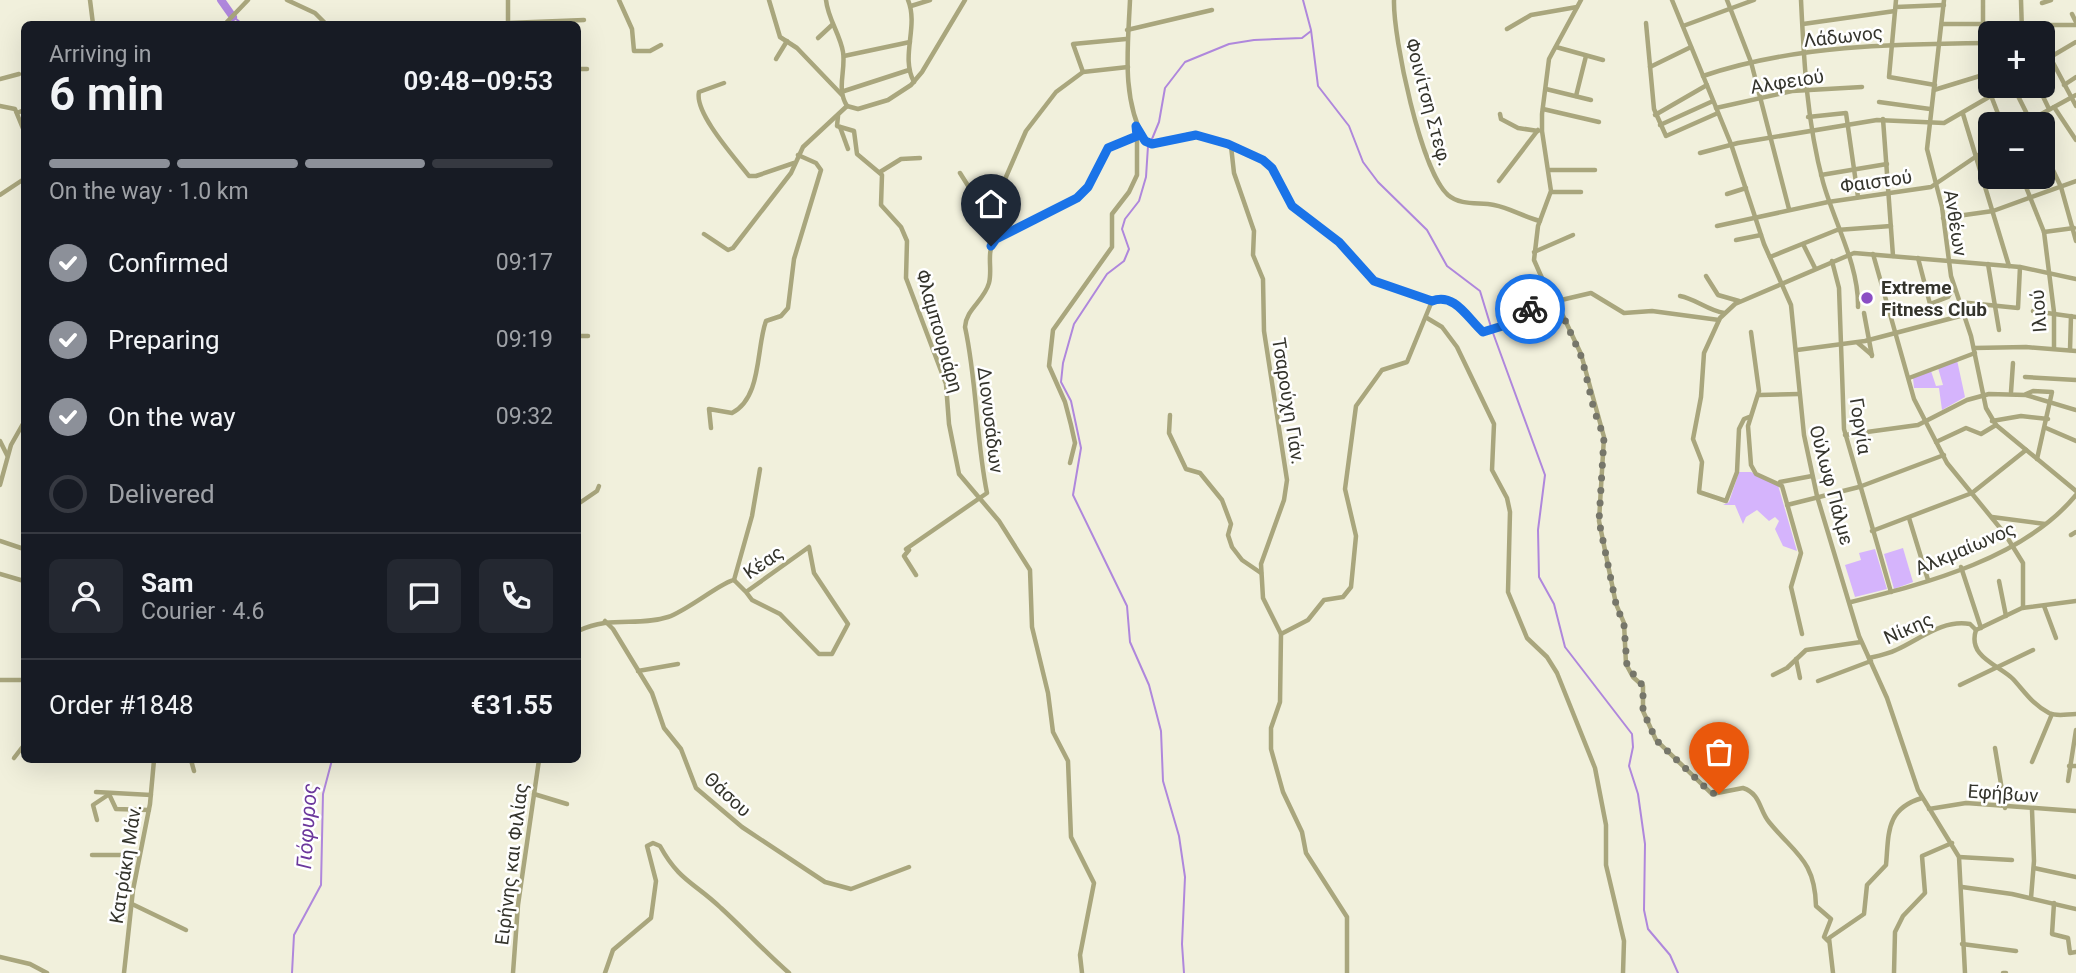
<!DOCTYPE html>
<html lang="en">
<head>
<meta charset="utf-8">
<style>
	body { margin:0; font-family:Roboto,sans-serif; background:#242831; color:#f1f3f6; height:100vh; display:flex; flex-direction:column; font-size:26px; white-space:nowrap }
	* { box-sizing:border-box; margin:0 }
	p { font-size:23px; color:#9ea1a6 }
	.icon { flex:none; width:38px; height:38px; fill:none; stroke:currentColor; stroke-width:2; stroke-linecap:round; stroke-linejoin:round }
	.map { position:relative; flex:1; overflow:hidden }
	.side { position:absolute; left:21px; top:21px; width:560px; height:742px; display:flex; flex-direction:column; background:#171b24; border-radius:10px; box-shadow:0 7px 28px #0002 }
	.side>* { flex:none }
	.buttons { position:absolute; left:1978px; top:21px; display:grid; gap:14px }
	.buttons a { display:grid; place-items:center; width:77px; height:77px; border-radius:10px; background:#171b24; box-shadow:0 7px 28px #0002; font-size:35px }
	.pin { position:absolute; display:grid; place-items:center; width:60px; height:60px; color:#fff; margin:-72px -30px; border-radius:50% 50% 50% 0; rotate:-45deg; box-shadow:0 0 7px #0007 }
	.pin .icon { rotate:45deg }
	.courier { position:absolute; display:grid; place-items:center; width:70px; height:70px; margin:-35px; border:5px solid #1a73e8; border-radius:50%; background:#fff; color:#222; box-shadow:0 2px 9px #0007 }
	.headline em { font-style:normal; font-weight:600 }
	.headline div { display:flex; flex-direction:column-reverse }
	.headline { display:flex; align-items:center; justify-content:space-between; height:119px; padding:0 28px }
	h1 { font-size:46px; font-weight:600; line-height:52px }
	.bar { display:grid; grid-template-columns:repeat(4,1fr); gap:10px 7px; align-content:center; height:84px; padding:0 28px }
	.bar i { height:9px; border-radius:5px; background:#363941 }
	.bar .current { background:#8c9099 }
	.bar p { grid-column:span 4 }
	.line { display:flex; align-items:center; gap:18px; padding:0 28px; border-top:2px solid #363941 }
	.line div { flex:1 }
	.round { display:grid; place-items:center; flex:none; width:74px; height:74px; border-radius:10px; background:#242831 }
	ol { padding:0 28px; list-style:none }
	li { display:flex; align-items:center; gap:21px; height:77px }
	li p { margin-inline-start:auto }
	li .icon { padding:7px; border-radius:50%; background:#8c9099; color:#fff; stroke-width:4 }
	li:last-child { color:#9ea1a6 }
	li i { width:38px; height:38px; border:4px solid #363941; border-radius:50% }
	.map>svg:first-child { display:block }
</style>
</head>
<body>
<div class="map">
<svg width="2076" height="973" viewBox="0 0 2076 973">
	<rect width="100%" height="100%" fill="#f1f0dc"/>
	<g fill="#d5b4fc">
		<polygon points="1957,360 1965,397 1942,410 1939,388 1914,388 1913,378 1931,371 1936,386 1943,385 1938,368"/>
		<polygon points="1739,472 1751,472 1778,485 1797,551 1783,546 1775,529 1779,521 1775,517 1769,521 1757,510 1746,517 1743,524 1735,505 1723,505 1729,502"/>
		<polygon points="1903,548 1913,582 1894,589 1884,554"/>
		<polygon points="1875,549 1887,589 1855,597 1845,565 1861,560 1859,553"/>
	</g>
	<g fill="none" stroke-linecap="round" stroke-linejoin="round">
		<g stroke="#af87dc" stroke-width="2">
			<polyline points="1303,0 1311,30 1318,86 1349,126 1363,162 1378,182 1427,230 1447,266 1480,291 1491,327"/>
			<polyline points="235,18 242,24"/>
			<polyline points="1152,139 1159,122 1165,88 1185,62 1229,44 1254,40 1302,38 1311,31"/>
			<polyline points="1148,146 1146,177 1139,201 1125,219 1122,229 1129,249 1124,261 1107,274 1074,324 1063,363 1061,382 1071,401 1081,448 1073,495 1127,606 1130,642 1149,685 1161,731 1163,781 1179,836 1185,877 1182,944 1184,973"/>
			<polyline points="1493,333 1545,475 1538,530 1539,577 1554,604 1565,647 1632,734 1633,747 1629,766 1638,794 1645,844 1644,910 1648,929 1670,955 1678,973"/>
			<polyline points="292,973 294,935 321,885 323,794 332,760"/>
		</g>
		<polyline stroke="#af87dc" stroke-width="8" points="221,0 233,17"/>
		<g stroke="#a9a67d" stroke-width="4.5">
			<polyline points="90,0 93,24"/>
			<polyline points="287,0 315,13 326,24"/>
			<polyline points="619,0 632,29 634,51 650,51 661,45"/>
			<polyline points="769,0 780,37 797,48 842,95"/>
			<path d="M826,0C828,19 840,34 843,52C846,71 836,88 847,106"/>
			<path d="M908,0C919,27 900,56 914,82"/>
			<path d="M1130,0C1128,47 1121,98 1145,141L1160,144L1187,135L1200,136L1228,144L1263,161L1272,168L1292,206L1343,245L1374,281L1432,301C1457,291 1467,322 1484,333L1511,323L1540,305L1591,293L1624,313L1652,311L1719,320"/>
			<path d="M1394,0C1393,38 1421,171 1448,195C1461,206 1479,202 1494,205C1510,208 1524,217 1540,221"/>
			<polyline points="1672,0 1731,144 1764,244 1791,305 1804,435 1817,496 1859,636 1887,698 1918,790 1959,857 1965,973"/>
			<polyline points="1727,0 1751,62 1789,209"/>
			<path d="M1801,0C1804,63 1807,122 1823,182C1834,222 1859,265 1858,307"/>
			<polyline points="1896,0 1889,77 1935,85"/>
			<polyline points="1944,0 1927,149 1942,207 1951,276 1971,336 1986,408 1996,425 2076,491"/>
			<polyline points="1983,0 1983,75 2002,124"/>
			<polyline points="2021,0 2022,33"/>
			<polyline points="2042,3 2051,0"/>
			<polyline points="911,6 930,0"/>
			<polyline points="1896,7 1944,5"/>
			<polyline points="2072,14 2076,22"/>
			<polyline points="508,23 584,20"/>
			<polyline points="1646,23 1654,109 1666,136 1718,113"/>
			<polyline points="225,24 248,0"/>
			<polyline points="508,24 508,0"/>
			<polyline points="1803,24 1895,11"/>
			<polyline points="1942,24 1983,24"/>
			<polyline points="2022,25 2076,25"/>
			<polyline points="1683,26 1754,0"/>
			<polyline points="1507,29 1531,15 1577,7"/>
			<polyline points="1127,30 1212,10"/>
			<polyline points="818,38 832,25"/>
			<polyline points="1556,47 1603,60"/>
			<polyline points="844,56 910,42"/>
			<polyline points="2050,57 2076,106"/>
			<polyline points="776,59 787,41"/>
			<polyline points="2042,62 2076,42"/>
			<polyline points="1650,67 1691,47"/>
			<polyline points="578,69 587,69"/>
			<polyline points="1083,72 1073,44 1126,39"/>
			<path d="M1703,76C1794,45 1894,44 1990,43"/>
			<polyline points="0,79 19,74"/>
			<path d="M724,83L699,92C694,113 736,159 749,176H756L794,163"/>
			<polyline points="2064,85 2076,77"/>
			<polyline points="2013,86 2032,124"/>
			<polyline points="2038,86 2049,109"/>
			<polyline points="1546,89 1591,100"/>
			<polyline points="1934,90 1983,75"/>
			<polyline points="841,92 909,70"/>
			<polyline points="1576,96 1586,56"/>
			<polyline points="1879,102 1930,109"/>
			<polyline points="0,106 15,109 24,131"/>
			<polyline points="847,106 858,109 888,100 911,85 922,72 965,0"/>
			<polyline points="2054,107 2076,140"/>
			<polyline points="1716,108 1792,91 1862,87"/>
			<polyline points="1543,109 1599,122"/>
			<polyline points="17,113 24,110"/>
			<polyline points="1500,114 1501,119 1518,128 1538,131"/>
			<polyline points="1963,114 2009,266"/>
			<polyline points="1655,115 1707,85"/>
			<polyline points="838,116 837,126 854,131 857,154 882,175 881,205 901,227 907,241 906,278 946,384 949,424 959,474 999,521 1030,570 1032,627 1048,693 1053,732 1068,761 1071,837 1094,883 1080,955 1082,973"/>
			<polyline points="1808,117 1846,113 1858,197"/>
			<polyline points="1883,119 1893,256"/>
			<polyline points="2023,124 2076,95"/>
			<polyline points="1660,125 1713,101"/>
			<polyline points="840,127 848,149"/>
			<polyline points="1231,146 1234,173 1254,231 1253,255 1263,279 1264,331 1287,480 1284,500 1261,564 1263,598 1281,634 1280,702 1271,728 1271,749 1283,792 1302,832 1306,853 1347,917 1347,973"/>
			<polyline points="2042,147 2061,187 2076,241"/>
			<polyline points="1700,153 1738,143 1877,120 1944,123 2008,86"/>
			<polyline points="1550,170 1595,170"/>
			<polyline points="880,172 901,159 920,158"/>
			<polyline points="960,173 972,192 999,193 1026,131 1056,92 1083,72 1128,67"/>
			<polyline points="1821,175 1887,164"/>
			<polyline points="2022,177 2044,232 2054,312 2054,348"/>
			<polyline points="1499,181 1538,130"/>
			<polyline points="1551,192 1581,192"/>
			<polyline points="1727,194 1746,188"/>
			<polyline points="0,195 24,179"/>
			<polyline points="1943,218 1993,211 2076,181"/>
			<polyline points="1717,226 1828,202 1931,187 1990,147"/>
			<polyline points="2044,232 2074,228"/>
			<polyline points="704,234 728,250 733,248 791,173 803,147 847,106"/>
			<polyline points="1736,240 1761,235"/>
			<polyline points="1803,244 1815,268"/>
			<polyline points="1534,252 1573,235"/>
			<polyline points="1873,254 1914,399 1947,463 2005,534 2023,563 2023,608"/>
			<polyline points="1770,257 1837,230 1891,226"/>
			<polyline points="1918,258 1930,304 1948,297 1954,287"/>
			<polyline points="1832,261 1839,288 1844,429 1891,592"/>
			<polyline points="1988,264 1999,330"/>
			<polyline points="1706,276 1718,295 1739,301"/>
			<path d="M1680,296C1696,299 1707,310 1724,313"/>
			<polyline points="1552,301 1534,260 1538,226 1551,191 1542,131 1542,114 1549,59 1581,0"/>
			<path d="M1556,301L1581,354L1604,437L1599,521L1616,604L1624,623L1626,664L1633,677L1643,686V711L1656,740L1712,794L1743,788C1761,794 1759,810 1769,822C1795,854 1815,860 1816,906L1831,919L1824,937L1828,941"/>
			<polyline points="1959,302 2018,308 2020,267"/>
			<polyline points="2033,311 2076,317"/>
			<polyline points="1864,313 1872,356"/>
			<polyline points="1427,318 1442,327 1457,347 1494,424 1492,470 1507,498 1510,512 1508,592 1527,638 1547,657 1557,673 1595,768 1606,825 1606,865 1624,941 1623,973"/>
			<polyline points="1751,332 1759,391 1748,426 1751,465 1756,474 1782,486 1801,553 1791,587 1802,634"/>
			<polyline points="578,336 588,336"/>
			<polyline points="1858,343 1872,355"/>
			<polyline points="1974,348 2026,347 2076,351"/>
			<polyline points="1797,350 1865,341 1964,315"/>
			<polyline points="2070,350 2071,316"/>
			<polyline points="2025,377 2076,380"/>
			<polyline points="1909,378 1975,353"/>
			<polyline points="2011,392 2013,363"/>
			<polyline points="2026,394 2033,391 2052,392 2037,459"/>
			<polyline points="1759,395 1799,394"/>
			<polyline points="1170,415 1169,433 1186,469 1200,473 1222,500 1231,524 1228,535 1232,547 1242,560 1261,573"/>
			<polyline points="1749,417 1744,419 1739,429 1737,472 1726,501 1699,492 1702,462 1693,439 1701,397 1704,353 1720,318 1735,304 1854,253 2020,267 2076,279"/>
			<polyline points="1992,421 2021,416 2048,419"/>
			<path d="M711,428L709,409L732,413C762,398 756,348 766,321L781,316L788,308L794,259L821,170L816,163L798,155"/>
			<polyline points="2046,428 2076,441"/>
			<polyline points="1845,435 1918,425 1967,400 1989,394 2026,395 2076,410"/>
			<polyline points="0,441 7,455"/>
			<polyline points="1936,442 1966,428 1981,434 1996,425"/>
			<polyline points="1070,463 1075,443 1071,425 1065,402 1049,366 1053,330 1112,247 1112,214 1129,192 1137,175 1137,134"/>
			<polyline points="1780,482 1812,476"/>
			<polyline points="0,485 11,445 24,422"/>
			<polyline points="578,504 597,491 599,486"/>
			<polyline points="1787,505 1859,487 1944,455"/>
			<polyline points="1992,517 2045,524"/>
			<polyline points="1909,518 1928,580"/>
			<polyline points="1872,531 1972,493 2026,450"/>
			<polyline points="2071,535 2076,532"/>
			<polyline points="0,541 24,549"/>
			<polyline points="1961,567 1981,628"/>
			<polyline points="0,574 24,581"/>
			<path d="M916,575L904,556L909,550L906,549L987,493C976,439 977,382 965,327C966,309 984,301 989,283C993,268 985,252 996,239L1077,198L1089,187L1108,148L1137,136"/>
			<polyline points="734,580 746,592 809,547 814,573 848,624 832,654 819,654 780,614 752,600 746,592"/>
			<polyline points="734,580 752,516 760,469"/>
			<polyline points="1999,581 2006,616"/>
			<path d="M1851,602C1928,583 2024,558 2076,495"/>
			<polyline points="2044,606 2056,638"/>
			<polyline points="605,621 613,629 652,693 664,728 681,749 696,788 742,827 825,882 851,889 909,867"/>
			<path d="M1976,630C1967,657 1999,665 2013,679C2025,692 2032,704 2049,713C2057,717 2067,714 2076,714"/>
			<path d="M578,631C612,615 636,627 668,617C687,611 723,581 734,580"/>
			<polyline points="1281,634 1308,620 1324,600 1343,597 1351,587 1356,536 1345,489 1356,406 1382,370 1407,362 1432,301"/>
			<path d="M1869,658C1878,656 1888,654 1896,650C1919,640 1942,619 1970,624L1976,630L2022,608L2076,601"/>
			<polyline points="1796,659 1800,678"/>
			<polyline points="638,671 678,664"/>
			<polyline points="1773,675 1787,668 1806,650 1861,642"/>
			<polyline points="0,680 24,680"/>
			<polyline points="1818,681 1871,661"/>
			<polyline points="1960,685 2033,650"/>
			<polyline points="1995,748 2005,808"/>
			<polyline points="14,758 24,745"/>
			<polyline points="191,760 194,771"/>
			<polyline points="2032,762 2052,714"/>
			<polyline points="2069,766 2076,766"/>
			<polyline points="2068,781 2076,730"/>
			<polyline points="96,792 151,795"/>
			<polyline points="109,794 116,809 149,810"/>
			<polyline points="534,794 567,804"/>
			<polyline points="1929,809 1966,803 2076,811"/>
			<polyline points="97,820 93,805 108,795"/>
			<polyline points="92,855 139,855"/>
			<polyline points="1959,857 2012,860"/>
			<polyline points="2034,868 2076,877"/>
			<polyline points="1962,887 2012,894 2076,909"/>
			<polyline points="2031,898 2034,861 2032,810"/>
			<polyline points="2054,903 2052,934 2068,938 2070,953 2076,952"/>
			<polyline points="132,904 186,930"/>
			<polyline points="1962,944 2016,951"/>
			<polyline points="0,957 30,964 47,973"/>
			<polyline points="124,973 133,890 150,804 154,760"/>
			<polyline points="513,973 518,905 539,760"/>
			<path d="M605,973L613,950L651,918L656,881L647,846L653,843L660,846C679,881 695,883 721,908C744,929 765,952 789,973"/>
			<path d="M1833,973L1829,938L1864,914L1867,885L1886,865C1889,834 1885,809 1922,798"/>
			<polyline points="1894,973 1895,932 1903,916 1925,893 1922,856 1952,843"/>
			<polyline points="2003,973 2006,973"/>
		</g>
	</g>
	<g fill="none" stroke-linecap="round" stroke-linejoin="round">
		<polyline stroke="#76766a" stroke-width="7" stroke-dasharray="0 12.6" points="1530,309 1556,300 1582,358 1594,410 1604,437 1599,521 1616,604 1624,625 1627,666 1643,686 1643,711 1656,740 1711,793 1719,794"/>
		<path stroke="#1a73e8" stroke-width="9" d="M991,246L996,239L1077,198L1088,187L1108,148L1137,136L1136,126L1145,141L1152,144L1196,135L1228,144L1263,160L1272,168L1292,206L1339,242L1374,281L1432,301C1455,292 1468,319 1483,332L1509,324L1530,309"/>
	</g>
	<circle fill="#8b4ec4" stroke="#fff" stroke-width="2.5" cx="1867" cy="298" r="7"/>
	<g text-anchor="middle" stroke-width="5" stroke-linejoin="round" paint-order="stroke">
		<g font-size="19" fill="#34342c" stroke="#fff">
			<text transform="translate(1843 36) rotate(-6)" y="7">Λάδωνος</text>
			<text transform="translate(1787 81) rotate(-9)" y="7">Αλφειού</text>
			<text transform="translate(1429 102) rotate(75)" y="7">Φοινίτση Στεφ.</text>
			<text transform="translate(1876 181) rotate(-8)" y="7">Φαιστού</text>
			<text transform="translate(1956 223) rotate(81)" y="7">Ανθέων</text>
			<text transform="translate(2038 311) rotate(-94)" y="7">Ιλιού</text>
			<text transform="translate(940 331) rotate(74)" y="7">Φλαμπουριάρη</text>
			<text transform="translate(1289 401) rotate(81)" y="7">Τσαρούχη Γιάν.</text>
			<text transform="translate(991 420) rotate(83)" y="7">Διονυσάδων</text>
			<text transform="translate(1861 426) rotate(81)" y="7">Γοργία</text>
			<text transform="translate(1832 485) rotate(75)" y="7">Ούλωφ Πάλμε</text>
			<text transform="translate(1965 548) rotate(-23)" y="7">Αλκμαίωνος</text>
			<text transform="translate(763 562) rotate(-35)" y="7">Κέας</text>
			<text transform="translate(1908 628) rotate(-24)" y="7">Νίκης</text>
			<text transform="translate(2003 793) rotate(4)" y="7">Εφήβων</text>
			<text transform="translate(728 794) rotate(43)" y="7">Θάσου</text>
			<text transform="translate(125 864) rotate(-81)" y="7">Κατράκη Μάν.</text>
			<text transform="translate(511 864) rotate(-83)" y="7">Ειρήνης και Φιλίας</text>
		</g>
		<g font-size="19" font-weight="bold" fill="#34342c" stroke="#fff" text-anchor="start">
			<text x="1881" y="294">Extreme<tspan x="1881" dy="22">Fitness Club</tspan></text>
		</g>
		<g font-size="21" font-style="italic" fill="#6c389c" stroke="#fff">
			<text transform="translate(307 826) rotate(-86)" y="7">Γιόφυρος</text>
		</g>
	</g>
</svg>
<div class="buttons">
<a>+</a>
<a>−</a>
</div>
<div class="pin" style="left:1719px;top:794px;background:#ea580c"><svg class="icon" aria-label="bag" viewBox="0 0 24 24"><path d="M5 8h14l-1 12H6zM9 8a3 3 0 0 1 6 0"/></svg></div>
<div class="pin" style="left:991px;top:246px;background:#1f2937"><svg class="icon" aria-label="home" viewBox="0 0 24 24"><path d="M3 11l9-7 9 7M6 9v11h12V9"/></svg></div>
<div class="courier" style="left:1530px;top:309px"><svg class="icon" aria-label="bike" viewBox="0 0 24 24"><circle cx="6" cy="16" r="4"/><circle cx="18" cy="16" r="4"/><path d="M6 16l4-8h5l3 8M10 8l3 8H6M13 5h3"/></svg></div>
<section class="side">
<div class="headline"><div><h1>6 min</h1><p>Arriving in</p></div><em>09:48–09:53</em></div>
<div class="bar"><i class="current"></i><i class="current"></i><i class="current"></i><i></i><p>On the way · 1.0 km</p></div>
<ol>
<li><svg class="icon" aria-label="check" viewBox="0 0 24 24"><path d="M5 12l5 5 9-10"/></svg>Confirmed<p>09:17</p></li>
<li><svg class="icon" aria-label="check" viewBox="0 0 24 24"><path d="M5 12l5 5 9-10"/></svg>Preparing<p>09:19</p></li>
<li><svg class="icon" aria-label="check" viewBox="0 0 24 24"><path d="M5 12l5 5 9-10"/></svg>On the way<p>09:32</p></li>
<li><i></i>Delivered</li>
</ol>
<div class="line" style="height:126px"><a class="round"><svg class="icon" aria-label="person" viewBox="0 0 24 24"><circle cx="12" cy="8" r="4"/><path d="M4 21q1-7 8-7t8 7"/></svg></a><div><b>Sam</b><p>Courier · 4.6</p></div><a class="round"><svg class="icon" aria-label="chat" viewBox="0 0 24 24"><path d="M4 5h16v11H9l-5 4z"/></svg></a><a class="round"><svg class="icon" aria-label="phone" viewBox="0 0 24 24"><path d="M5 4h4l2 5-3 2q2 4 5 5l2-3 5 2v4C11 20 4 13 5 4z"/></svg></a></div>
<div class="line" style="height:91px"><div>Order #1848</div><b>€31.55</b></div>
</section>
</div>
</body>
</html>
